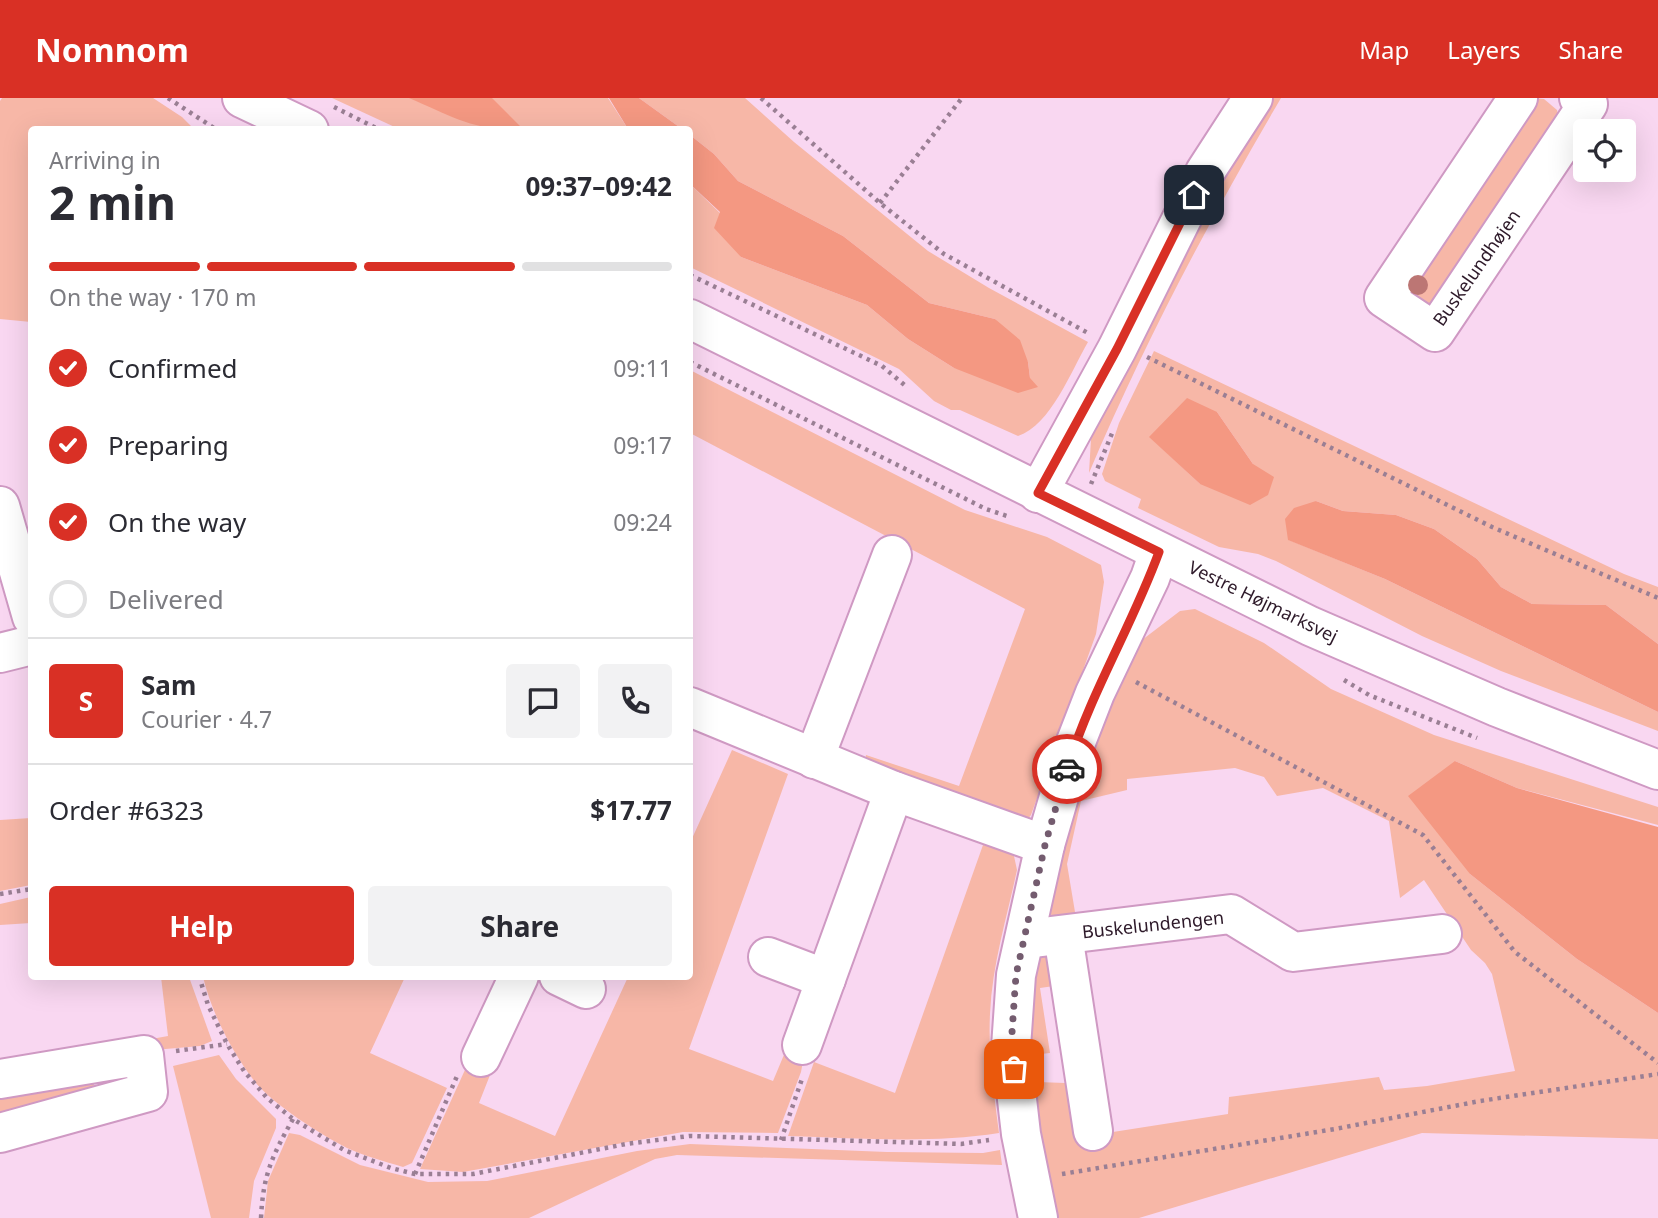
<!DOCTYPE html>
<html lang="en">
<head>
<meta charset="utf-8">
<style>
	body { margin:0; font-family:"Noto Sans",sans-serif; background:#f2f2f3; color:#2b2b33; height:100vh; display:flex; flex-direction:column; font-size:26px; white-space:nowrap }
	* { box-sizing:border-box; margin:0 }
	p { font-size:23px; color:#7c7c81 }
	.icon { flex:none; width:38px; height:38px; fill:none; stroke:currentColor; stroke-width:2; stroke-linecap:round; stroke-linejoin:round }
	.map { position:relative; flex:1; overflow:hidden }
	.sheet { position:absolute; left:28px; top:28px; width:665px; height:854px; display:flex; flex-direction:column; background:#fff; border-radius:7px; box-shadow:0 7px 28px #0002 }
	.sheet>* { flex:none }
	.tools { position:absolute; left:1573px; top:21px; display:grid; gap:14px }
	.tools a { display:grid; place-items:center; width:63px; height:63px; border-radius:7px; background:#fff; box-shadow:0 7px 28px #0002; font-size:35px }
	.pin { position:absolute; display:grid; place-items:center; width:60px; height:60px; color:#fff; margin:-30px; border-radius:14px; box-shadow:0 4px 10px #0006 }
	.courier { position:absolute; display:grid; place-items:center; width:70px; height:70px; margin:-35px; border:5px solid #d93025; border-radius:50%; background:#fff; color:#222; box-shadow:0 2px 9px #0007 }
	.summary em { font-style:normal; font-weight:700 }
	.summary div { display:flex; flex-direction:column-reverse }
	.summary { display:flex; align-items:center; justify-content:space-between; height:119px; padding:0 21px }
	h1 { font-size:46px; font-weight:700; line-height:52px }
	.bar { display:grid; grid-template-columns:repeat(4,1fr); gap:10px 7px; align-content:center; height:84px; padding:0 21px }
	.bar i { height:9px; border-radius:5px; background:#e1e1e2 }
	.bar .selected { background:#d93025 }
	.bar p { grid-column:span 4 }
	.line { display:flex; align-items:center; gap:18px; padding:0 21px; border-top:2px solid #e1e1e2 }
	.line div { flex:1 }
	.round { display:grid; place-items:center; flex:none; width:74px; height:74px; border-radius:7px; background:#f2f2f3 }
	ol { padding:0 21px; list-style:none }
	li { display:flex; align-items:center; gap:21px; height:77px }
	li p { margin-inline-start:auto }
	li .icon { padding:7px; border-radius:50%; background:#d93025; color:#fff; stroke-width:4 }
	li:last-child { color:#7c7c81 }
	li i { width:38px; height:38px; border:4px solid #e1e1e2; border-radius:50% }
	.cta { display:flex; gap:14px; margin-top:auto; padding:14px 21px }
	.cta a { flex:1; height:80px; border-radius:7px; background:#d93025; color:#fff; font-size:28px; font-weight:700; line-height:80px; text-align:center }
	.cta a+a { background:#f2f2f3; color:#2b2b33 }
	header { display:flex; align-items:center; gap:42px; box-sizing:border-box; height:98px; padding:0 35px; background:#d93025; color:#fff }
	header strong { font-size:33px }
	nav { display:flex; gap:38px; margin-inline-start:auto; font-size:24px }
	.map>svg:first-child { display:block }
</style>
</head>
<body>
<header>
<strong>Nomnom</strong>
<nav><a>Map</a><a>Layers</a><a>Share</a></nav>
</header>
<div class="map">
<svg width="1658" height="1120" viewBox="0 0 1658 1120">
	<rect width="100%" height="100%" fill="#f9d7f1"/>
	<g fill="#f7b7a7" fill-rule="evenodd">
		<polygon points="2,0 153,0 182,19 194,31 32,32 31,224 0,221 0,3"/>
		<polygon points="332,0 608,0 628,31 399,31"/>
		<path d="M639,0H745L794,44L928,153L989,190L1088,244C1071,273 1051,327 1018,338L960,312H951L934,303L899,271L690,169V86L720,115L741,159L867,207L908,241L954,270L1030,280L1028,264L995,221L929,205L843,138L738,83L714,56L690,37V32L682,31Z"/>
		<path d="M1267,0H1281C1210,121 1144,245 1089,375L1091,341L1110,293L1148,217Z"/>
		<polygon points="1531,0 1544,1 1557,12 1560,27 1429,209 1418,204 1410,192"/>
		<path d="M1154,253L1624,476L1658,489V546L1606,507L1532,506L1501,489L1477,461L1434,431L1396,417L1343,413L1316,403L1289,442L1385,481L1658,614V633L1501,573L1422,538L1276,463L1258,456L1219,449L1138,410L1141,401L1105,383L1102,376L1119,325ZM1217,314L1253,366L1200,386L1150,339Z"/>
		<polygon points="690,272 965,412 1047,439 1101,467 1104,484 1096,536 1031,717 1025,725 865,667 866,657 959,688 1025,511 690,335"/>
		<path d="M1195,511L1264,545L1331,591L1434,637L1658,709V727L1517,690L1455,663L1470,776L1577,861L1658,915V1041L1422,1035L1139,1120H1048L1023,973L1037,859L1054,858L1061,887L1040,890L1050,955L1032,957L1038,984L1065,985L1074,995L1081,1039L1228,1016L1229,999L1379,979L1384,992L1427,988L1515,973L1492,876L1485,865L1471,852L1424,782L1400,800L1389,723L1323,690L1277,698L1264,679L1235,670L1127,681V692L1081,703L1067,766L1077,826C1060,825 1051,821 1044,805L1107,598L1142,542L1180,513Z"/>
		<polygon points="732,652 788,676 689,951 773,983 786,952 803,963 801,974 778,1035 683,1034 463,1074 420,1071 469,963 492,972 479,1005 555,1038 628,879 690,878 690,745"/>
		<polygon points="31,720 31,787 0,793 0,722"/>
		<path d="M983,747L1002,751L1014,758L1017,772C1007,819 992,867 990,916C988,956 994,995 999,1035C929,1046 859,1040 788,1038L814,964L895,995Z"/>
		<polygon points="31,799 31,825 0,827 0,806"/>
		<polygon points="161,879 189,879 212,943 200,948 154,952 146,942 168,938"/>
		<path d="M203,879H405L370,955L447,990L412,1065L403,1069C384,1063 364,1058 347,1050C321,1037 273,1006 255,984C232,954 212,916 203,879Z"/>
		<polygon points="219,957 236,981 276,1021 276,1030 254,1083 249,1120 211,1120 173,968"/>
		<polygon points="90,979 94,985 93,996 0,1030 0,991"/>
		<polygon points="289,1035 300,1037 360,1067 428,1084 487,1083 637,1053 690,1046 887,1054 983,1055 1000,1052 1002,1067 677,1057 655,1061 529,1120 264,1120 268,1083"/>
	</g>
	<g fill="#f49882">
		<path d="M409,0H492L520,28L517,32C472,32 449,17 409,0Z"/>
		<polygon points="609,0 639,0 682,31 628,31"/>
		<polygon points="690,37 714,56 738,83 843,138 929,205 995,221 1020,242 1028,264 1030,280 1038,289 1018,295 954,270 908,241 867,207 741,159 714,130 720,114 690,86"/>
		<polygon points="1187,300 1217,314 1253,366 1274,379 1268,397 1250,407 1200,386 1149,339"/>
		<polygon points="1316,403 1343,413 1396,417 1434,431 1477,461 1501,489 1532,506 1606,507 1658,546 1658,614 1385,481 1288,442 1285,421 1294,410"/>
		<polygon points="1455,663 1517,690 1658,729 1658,915 1577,861 1470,776 1408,698"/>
	</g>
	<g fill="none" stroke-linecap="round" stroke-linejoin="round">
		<defs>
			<g id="minor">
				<polyline points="242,0 309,32"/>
				<polyline points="1518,0 1384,200 1435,234 1588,6 1579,0"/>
				<polyline points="690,221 1310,528 1497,609 1658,672"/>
				<polyline points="1038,395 1117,251 1205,74 1253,0"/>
				<polyline points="0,408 32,519"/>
				<polyline points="0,555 32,547"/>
				<polyline points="690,609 894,693 1045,747"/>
				<polyline points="814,661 892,457"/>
				<polyline points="1063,837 1093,1033"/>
				<polyline points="1026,841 1231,816 1293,854 1442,836"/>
				<polyline points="768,859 826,881"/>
				<polyline points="559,878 586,891"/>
				<polyline points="802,947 894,693"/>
				<polyline points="481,959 519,878"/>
				<polyline points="0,981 144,957 148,994 0,1035"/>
				<polyline points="1038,1120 1021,1036 1011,949 1016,877 1045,747 1072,654 1095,595 1150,480 1159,454"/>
			</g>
		</defs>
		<use href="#minor" stroke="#cf99c3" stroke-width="42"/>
		<g stroke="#9a7f94" stroke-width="4.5" stroke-dasharray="3.5 5" stroke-linecap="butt">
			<polyline points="168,0 217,32"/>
			<polyline points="761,0 880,105 944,156 1088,235"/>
			<polyline points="334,9 380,32"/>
			<polyline points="880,105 962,0"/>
			<polyline points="690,177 882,268 907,289"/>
			<polyline points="1147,259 1492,429 1658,500"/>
			<polyline points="690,264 986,411 1010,419"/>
			<polyline points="1091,386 1113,333"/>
			<polyline points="1344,582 1369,597 1477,640"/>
			<polyline points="1136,584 1423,737 1515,854 1658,965"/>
			<polyline points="0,796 32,791"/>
			<polyline points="199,878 208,907 227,946 244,973 267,1000 293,1021 344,1052 391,1070 415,1076 473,1076 626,1046 689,1038 961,1046 989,1042"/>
			<polyline points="176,953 227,946"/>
			<polyline points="781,1042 803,978"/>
			<polyline points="415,1076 457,978"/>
			<polyline points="1062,1076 1335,1031 1480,1003 1658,976"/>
			<path d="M261,1120C263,1077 272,1058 293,1021"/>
		</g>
		<use href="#minor" stroke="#fff" stroke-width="38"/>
	</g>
	<circle fill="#bc7674" cx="1418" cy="187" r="10"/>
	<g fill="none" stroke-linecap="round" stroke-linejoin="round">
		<polyline stroke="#745c6f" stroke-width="7" stroke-dasharray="0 12.6" points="1014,971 1011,949 1016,877 1045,747 1067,671"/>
		<path stroke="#d93025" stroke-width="9" d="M1067,671C1091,594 1132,528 1159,454L1038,395L1117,251L1194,97"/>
	</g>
	<g text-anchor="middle" stroke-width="7" stroke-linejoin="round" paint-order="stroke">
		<g font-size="18" fill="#2d1929" stroke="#fff">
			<text transform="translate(1477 170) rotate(-55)" y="6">Buskelundhøjen</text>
			<text transform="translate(1263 504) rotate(26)" y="6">Vestre Højmarksvej</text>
			<text transform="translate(1153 827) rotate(-6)" y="6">Buskelundengen</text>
		</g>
	</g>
</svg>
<div class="tools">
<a><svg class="icon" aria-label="locate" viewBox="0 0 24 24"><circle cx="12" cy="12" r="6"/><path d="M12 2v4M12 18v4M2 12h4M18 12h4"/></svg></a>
</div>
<div class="pin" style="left:1014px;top:971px;background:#ea580c"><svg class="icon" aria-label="bag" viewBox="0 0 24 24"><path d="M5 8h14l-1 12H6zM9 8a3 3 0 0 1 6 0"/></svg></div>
<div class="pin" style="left:1194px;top:97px;background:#1f2937"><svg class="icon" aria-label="home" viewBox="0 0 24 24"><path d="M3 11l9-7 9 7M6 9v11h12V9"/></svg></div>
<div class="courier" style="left:1067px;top:671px"><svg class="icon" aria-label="car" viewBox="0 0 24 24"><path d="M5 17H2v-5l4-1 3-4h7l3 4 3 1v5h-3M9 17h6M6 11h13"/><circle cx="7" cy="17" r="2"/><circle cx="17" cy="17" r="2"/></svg></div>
<section class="sheet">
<div class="summary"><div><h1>2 min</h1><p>Arriving in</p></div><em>09:37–09:42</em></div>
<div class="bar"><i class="selected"></i><i class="selected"></i><i class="selected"></i><i></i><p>On the way · 170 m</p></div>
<ol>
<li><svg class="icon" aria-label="check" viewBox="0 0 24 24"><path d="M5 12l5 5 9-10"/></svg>Confirmed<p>09:11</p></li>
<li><svg class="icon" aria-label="check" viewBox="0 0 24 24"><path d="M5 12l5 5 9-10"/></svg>Preparing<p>09:17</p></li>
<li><svg class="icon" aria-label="check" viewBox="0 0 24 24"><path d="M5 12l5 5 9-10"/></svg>On the way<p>09:24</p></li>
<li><i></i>Delivered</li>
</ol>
<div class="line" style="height:126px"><b class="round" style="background:#d93025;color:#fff">S</b><div><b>Sam</b><p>Courier · 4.7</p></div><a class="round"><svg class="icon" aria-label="chat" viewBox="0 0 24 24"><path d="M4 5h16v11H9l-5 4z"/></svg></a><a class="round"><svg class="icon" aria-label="phone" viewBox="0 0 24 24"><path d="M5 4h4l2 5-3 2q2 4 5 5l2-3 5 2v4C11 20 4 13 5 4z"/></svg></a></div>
<div class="line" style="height:91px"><div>Order #6323</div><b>$17.77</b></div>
<div class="cta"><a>Help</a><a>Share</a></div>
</section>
</div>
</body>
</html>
